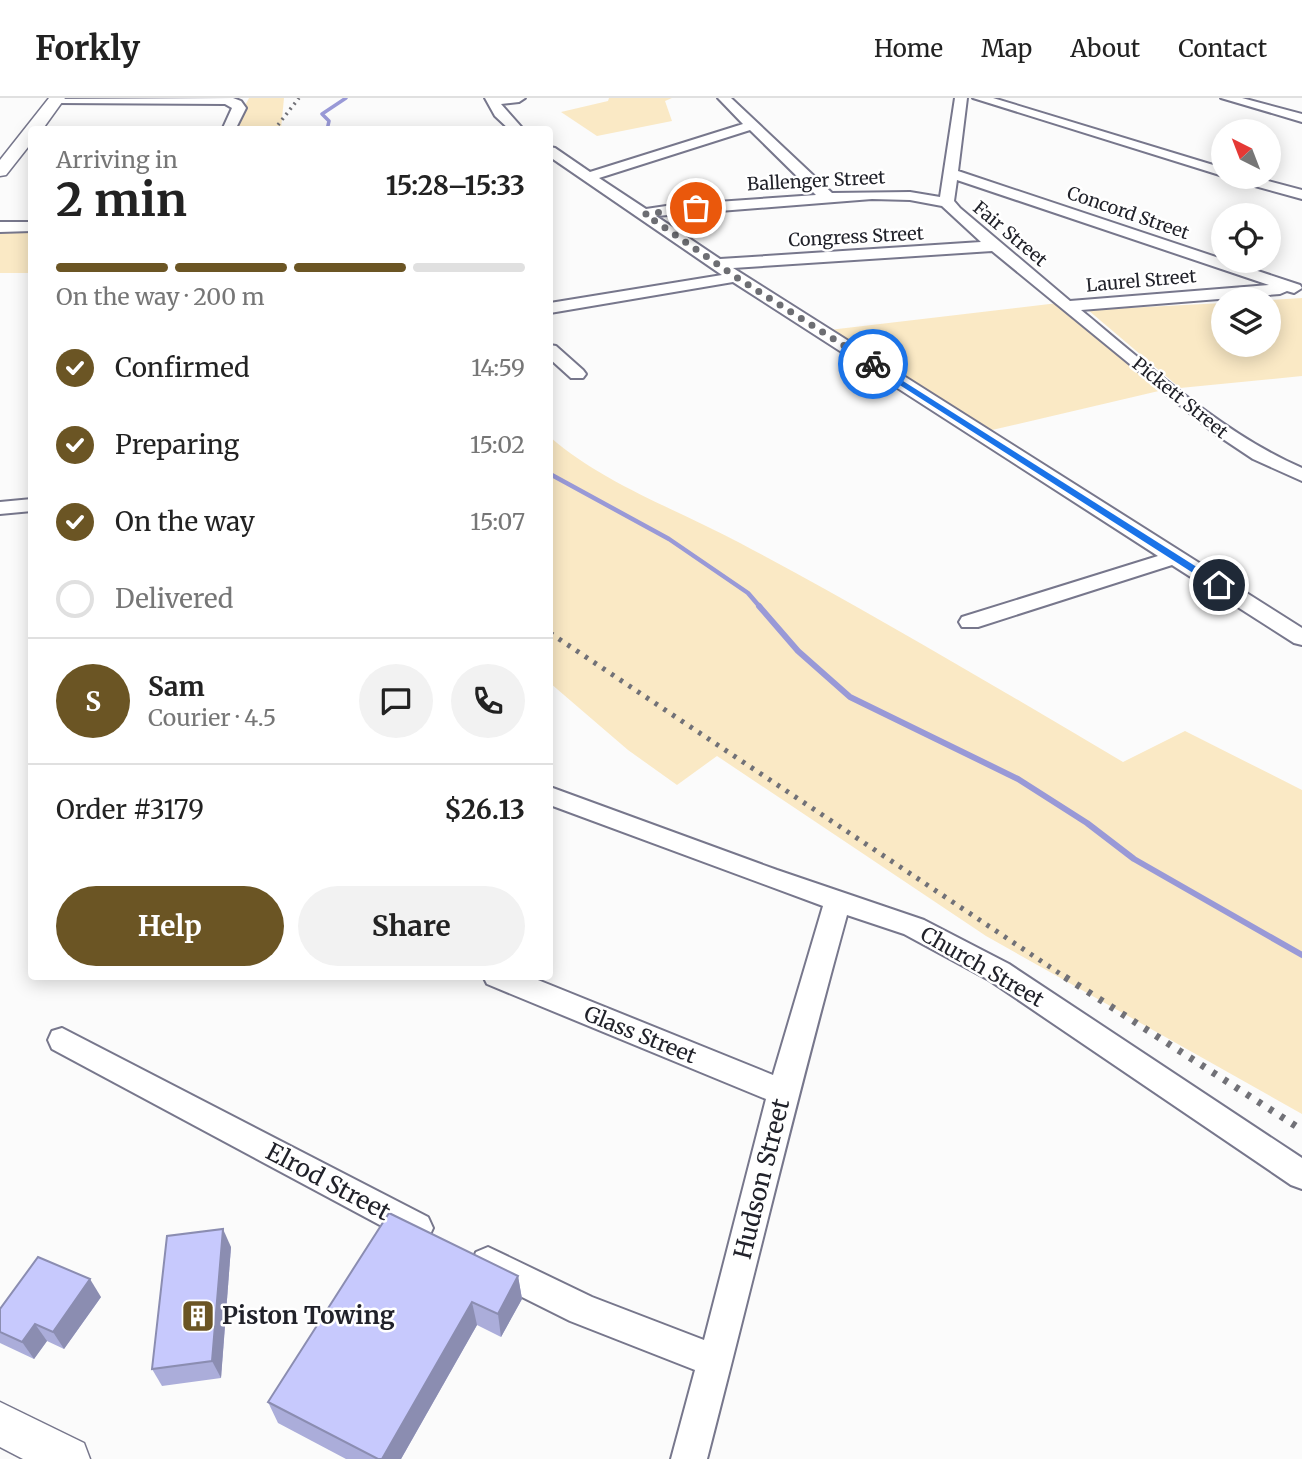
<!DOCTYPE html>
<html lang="en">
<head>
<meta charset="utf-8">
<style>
	body { margin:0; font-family:Merriweather,serif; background:#f2f2f2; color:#222; height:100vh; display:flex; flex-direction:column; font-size:26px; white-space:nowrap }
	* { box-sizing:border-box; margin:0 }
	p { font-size:23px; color:#767676 }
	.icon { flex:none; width:38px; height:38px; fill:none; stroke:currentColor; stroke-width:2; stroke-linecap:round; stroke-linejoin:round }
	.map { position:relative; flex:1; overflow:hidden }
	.details { position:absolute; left:28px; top:28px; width:525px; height:854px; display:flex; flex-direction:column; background:#fff; border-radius:7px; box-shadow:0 4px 18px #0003 }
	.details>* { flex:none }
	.needle { width:46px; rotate:318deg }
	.buttons { position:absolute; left:1211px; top:21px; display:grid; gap:14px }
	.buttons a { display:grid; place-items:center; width:70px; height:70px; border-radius:50%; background:#fff; box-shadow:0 4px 18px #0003; font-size:35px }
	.pin { position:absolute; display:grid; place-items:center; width:60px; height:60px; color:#fff; margin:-30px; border:4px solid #fff; border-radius:50%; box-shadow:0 2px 7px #0007 }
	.courier { position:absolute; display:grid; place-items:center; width:70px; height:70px; margin:-35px; border:5px solid #1a73e8; border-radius:50%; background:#fff; color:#222; box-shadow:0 2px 9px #0007 }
	.headline em { font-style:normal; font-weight:700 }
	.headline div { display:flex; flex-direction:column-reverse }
	.headline { display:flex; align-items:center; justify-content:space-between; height:119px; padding:0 28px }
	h1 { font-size:46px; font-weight:700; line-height:52px }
	.bar { display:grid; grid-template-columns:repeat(4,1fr); gap:10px 7px; align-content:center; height:84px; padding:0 28px }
	.bar i { height:9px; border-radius:5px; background:#e0e0e0 }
	.bar .active { background:#6b5524 }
	.bar p { grid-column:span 4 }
	.line { display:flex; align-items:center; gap:18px; padding:0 28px; border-top:2px solid #e0e0e0 }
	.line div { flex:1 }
	.round { display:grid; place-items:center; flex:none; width:74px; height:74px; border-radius:37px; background:#f2f2f2 }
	ol { padding:0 28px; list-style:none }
	li { display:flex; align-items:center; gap:21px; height:77px }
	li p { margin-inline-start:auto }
	li .icon { padding:7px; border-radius:50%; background:#6b5524; color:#fff; stroke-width:4 }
	li:last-child { color:#767676 }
	li i { width:38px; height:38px; border:4px solid #e0e0e0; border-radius:50% }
	.action { display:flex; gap:14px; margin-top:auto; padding:14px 28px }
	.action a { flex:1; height:80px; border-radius:42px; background:#6b5524; color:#fff; font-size:28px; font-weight:700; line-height:80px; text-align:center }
	.action a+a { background:#f2f2f2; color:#222 }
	header { display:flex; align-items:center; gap:42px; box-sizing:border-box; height:98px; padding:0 35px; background:#fff; border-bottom:2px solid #e0e0e0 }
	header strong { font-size:33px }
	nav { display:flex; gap:38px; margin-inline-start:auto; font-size:24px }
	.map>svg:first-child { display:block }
</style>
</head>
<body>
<header>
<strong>Forkly</strong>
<nav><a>Home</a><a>Map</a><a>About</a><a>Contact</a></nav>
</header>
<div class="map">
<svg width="1302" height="1361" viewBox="0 0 1302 1361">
	<rect width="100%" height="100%" fill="#fbfbfb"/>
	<g fill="#fae9c5">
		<polygon points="249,0 284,0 281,31 232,32"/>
		<polygon points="609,0 672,0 665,3 672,23 597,38 561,14 608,3"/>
		<rect x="0" y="131" width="31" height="44"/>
		<polygon points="1302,200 1302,278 1180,290 1088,212 1223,205 1223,247 1269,247 1269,202"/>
		<polygon points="1058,205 1163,292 992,332 829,232"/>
		<path d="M550,339C604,386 676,411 740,445C870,514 996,589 1123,664L1185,633L1302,692V1016L986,838L717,658L677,687L628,652L550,585Z"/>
	</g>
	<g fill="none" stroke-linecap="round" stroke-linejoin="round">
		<polyline stroke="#9999d7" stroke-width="3.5" points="327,32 329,23 322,16 346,0"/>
		<polyline stroke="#9999d7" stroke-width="4.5" points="550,376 669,441 748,495 760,509"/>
		<polyline stroke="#9999d7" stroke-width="6" points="759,508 798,553 850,599 1018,681 1087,725 1134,761 1302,857"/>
		<defs>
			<g id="minor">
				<polygon points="233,0 241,3 246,10 235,32 222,32 232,10 225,6 57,5 51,1"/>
				<polygon points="485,0 525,0 519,4 501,6 524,32 510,32 495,18"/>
				<path d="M718,0H731L832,95L910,94L940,99L955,0H967L958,73L1300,187L1302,190L1294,195L1287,193L1280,196L1081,212C1148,267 1223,336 1302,370V383L1253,361L1214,335L992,153L733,170L1302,530V547L1294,545L1172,467L978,529H962L959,524L962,519L1158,458L733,184L550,215V205L722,177L550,59V49L555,50L590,74L743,26ZM750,32L816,97L673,107L646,111L599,80ZM957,82L1269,187L1070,203L960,110L954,103ZM872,101L910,102L942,108L981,144L720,161L656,118Z"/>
				<polygon points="973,0 993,0 1223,70 1223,78"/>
				<polygon points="1221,0 1242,0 1302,16 1302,24"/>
				<polygon points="1231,79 1253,79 1302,92 1302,101 1233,82"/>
				<polygon points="0,124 32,124 32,133 0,134"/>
				<polygon points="550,247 556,248 583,272 586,276 583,280 571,280 550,261"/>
				<polygon points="32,401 32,413 0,416 0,404"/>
				<path d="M550,689L777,772L924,822L1009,866L1302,1060V1091L1291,1087L989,882L904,836L847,817C797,997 754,1180 707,1361H671L695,1272L570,1223L476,1176L472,1165L476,1154L488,1149L592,1199L704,1242L766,1001L487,886L483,878H528L773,977L823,808L550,707Z"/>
				<polygon points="62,930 428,1119 433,1130 428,1141 417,1145 406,1141 52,951 48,942 52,933"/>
			</g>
			<g id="tertiary">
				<polygon points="49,0 65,0 42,32 32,32 32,44 6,77 0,78 0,62"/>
				<polygon points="0,1304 84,1345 90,1361 23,1361 0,1349"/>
			</g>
		</defs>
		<use href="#minor" stroke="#77778c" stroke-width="4"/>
		<use href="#tertiary" stroke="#77778c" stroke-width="3"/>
		<use href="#minor" fill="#fff" fill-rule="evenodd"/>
		<use href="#tertiary" fill="#fff" fill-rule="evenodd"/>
		<polyline stroke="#717177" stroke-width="3.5" stroke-dasharray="2 4.5" stroke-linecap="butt" points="274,32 299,0"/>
		<polyline stroke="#717177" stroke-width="5" stroke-dasharray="3.5 7" stroke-linecap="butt" points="550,535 1068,881"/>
		<polyline stroke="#717177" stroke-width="7" stroke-dasharray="4.5 9" stroke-linecap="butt" points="1065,879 1302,1032"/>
	</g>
	<g fill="#abadda">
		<polygon points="231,1149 221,1280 162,1288 152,1271"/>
		<polygon points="518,1178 522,1201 501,1239 477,1227 401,1361 346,1361 278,1325 268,1304"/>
		<polygon points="101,1199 64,1251 47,1243 34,1261 0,1245 0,1211"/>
	</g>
	<g fill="#8b8db1">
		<polygon points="223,1131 231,1149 221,1280 212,1263"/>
		<polygon points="518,1178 522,1201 501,1239 498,1216"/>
		<polygon points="90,1181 101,1199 64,1251 53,1234"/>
		<polygon points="472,1204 477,1227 401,1361 382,1361"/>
		<polygon points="35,1226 47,1243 34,1261 22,1244"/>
	</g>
	<g fill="#c7c9fd" stroke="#8b8db1" stroke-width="2">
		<polygon points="389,1115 518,1178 498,1216 472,1204 382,1361 378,1361 268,1304"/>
		<polygon points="223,1131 212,1263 152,1271 167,1138"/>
		<polygon points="38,1159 90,1181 53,1234 35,1226 22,1244 0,1234 0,1211"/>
	</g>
	<polygon fill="#1a73e8" points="873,264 1222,485 1224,487 1215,489 870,268"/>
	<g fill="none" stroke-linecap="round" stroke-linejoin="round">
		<polyline stroke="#6d6e73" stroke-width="7" stroke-dasharray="0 12.6" points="696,110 645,116 736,179 873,266"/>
	</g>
	<defs>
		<symbol id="building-square" viewBox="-11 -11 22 22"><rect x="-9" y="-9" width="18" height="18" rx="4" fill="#6b5524" stroke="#fff"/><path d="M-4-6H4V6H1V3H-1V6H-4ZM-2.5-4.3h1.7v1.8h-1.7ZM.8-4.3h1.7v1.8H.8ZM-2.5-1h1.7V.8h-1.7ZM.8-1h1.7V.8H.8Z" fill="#fff"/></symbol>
	</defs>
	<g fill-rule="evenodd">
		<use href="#building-square" x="179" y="1199" width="38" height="38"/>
	</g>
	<g text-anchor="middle" stroke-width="5" stroke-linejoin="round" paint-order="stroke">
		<g font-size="18" fill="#21222a" stroke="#fff">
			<text transform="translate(816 83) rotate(-3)" y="6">Ballenger Street</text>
			<text transform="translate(1128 115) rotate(19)" y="6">Concord Street</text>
			<text transform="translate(1010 136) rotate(40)" y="6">Fair Street</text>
			<text transform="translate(856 139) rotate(-3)" y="6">Congress Street</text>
			<text transform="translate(1141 183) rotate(-5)" y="6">Laurel Street</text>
			<text transform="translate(1180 300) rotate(39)" y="6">Pickett Street</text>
		</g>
		<g font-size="21" fill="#21222a" stroke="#fff">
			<text transform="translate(982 869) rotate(30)" y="7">Church Street</text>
			<text transform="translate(640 937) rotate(22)" y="7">Glass Street</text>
		</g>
		<g font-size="24" fill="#21222a" stroke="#fff">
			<text transform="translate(762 1081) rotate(-76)" y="8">Hudson Street</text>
			<text transform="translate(328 1084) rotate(28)" y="8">Elrod Street</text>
		</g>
		<g font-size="24" font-weight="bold" fill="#21222a" stroke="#fff" text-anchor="start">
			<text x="222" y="1226">Piston Towing</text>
		</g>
	</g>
</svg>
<div class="buttons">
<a><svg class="needle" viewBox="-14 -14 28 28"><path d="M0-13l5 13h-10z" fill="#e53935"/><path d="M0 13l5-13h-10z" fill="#767676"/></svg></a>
<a><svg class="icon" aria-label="locate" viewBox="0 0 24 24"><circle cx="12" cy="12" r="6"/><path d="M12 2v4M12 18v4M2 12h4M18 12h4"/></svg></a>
<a><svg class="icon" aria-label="layers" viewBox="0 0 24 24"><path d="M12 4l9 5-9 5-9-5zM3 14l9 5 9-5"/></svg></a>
</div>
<div class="pin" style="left:696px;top:110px;background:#ea580c"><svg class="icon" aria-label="bag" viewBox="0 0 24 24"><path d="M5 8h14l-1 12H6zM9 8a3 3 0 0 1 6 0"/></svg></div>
<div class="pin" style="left:1219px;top:487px;background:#1f2937"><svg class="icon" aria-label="home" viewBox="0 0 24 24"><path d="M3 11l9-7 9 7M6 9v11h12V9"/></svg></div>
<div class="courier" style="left:873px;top:266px"><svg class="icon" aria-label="bike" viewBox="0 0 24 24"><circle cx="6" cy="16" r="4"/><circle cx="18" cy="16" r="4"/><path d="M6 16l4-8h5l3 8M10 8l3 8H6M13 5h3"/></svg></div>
<section class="details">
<div class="headline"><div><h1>2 min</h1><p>Arriving in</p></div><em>15:28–15:33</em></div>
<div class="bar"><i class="active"></i><i class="active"></i><i class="active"></i><i></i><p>On the way · 200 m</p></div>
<ol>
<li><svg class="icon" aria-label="check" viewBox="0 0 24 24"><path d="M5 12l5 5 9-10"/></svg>Confirmed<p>14:59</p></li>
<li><svg class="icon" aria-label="check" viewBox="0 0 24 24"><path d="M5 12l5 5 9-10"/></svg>Preparing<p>15:02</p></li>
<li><svg class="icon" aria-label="check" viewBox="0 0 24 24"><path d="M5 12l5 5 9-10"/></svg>On the way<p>15:07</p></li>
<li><i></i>Delivered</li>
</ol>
<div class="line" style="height:126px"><b class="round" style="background:#6b5524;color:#fff">S</b><div><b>Sam</b><p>Courier · 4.5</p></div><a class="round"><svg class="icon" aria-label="chat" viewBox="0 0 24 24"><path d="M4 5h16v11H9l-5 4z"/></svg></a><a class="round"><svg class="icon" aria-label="phone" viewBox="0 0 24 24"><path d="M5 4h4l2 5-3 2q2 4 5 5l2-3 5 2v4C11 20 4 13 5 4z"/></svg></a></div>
<div class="line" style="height:91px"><div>Order #3179</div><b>$26.13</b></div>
<div class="action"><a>Help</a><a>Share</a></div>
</section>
</div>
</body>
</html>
